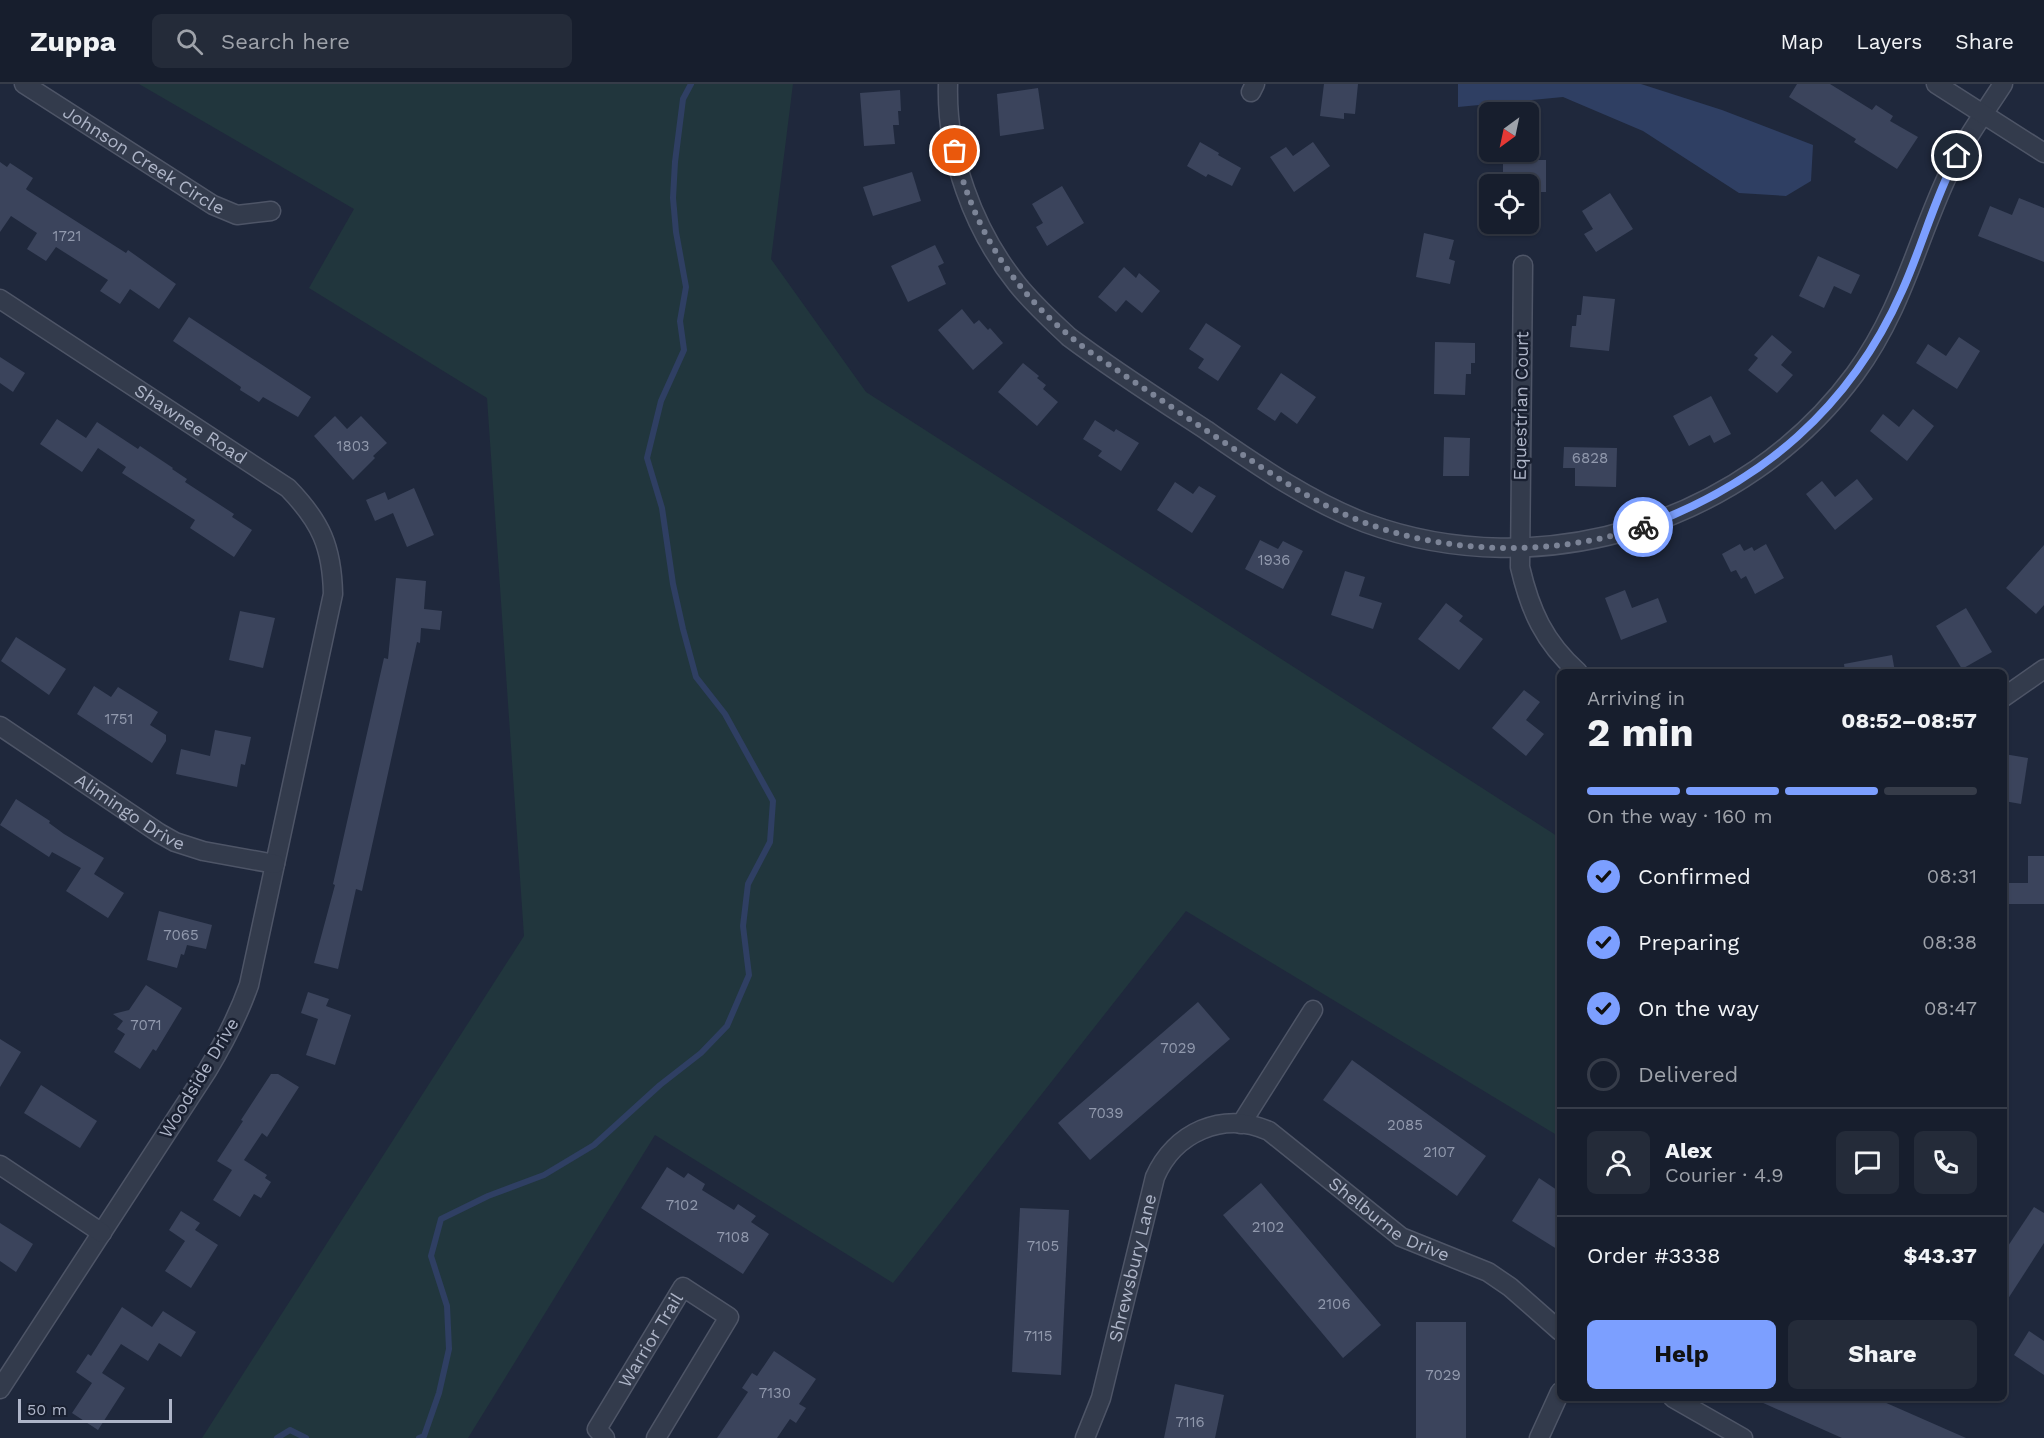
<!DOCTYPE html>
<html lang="en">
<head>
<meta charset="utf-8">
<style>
	body { margin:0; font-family:"Work Sans",sans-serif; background:#242b39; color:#f1f3f6; height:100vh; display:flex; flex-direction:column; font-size:22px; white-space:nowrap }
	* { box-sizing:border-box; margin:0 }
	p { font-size:20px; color:#9ea2aa }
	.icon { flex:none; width:33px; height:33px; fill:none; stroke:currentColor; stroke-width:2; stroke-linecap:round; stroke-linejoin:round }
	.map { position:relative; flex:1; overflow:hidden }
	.details { position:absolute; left:1557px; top:585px; width:450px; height:732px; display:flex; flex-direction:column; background:#171e2d; border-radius:9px; box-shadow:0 2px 4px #0004,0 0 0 2px #363c49 }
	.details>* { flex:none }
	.needle { width:39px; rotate:213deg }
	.tools { position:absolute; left:1479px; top:18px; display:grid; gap:12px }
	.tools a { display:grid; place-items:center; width:60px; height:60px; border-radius:9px; background:#171e2d; box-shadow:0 2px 4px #0004,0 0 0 2px #363c49; font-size:30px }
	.scale { position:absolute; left:18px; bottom:15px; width:154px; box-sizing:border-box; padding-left:6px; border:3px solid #aeb5c8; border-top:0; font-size:16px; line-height:21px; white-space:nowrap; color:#aeb5c8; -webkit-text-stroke:4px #192031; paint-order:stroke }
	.pin { position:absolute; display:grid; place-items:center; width:51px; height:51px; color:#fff; margin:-26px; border:3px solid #fff; border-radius:50%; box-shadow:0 2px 6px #0007 }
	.courier { position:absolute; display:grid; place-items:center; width:60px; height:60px; margin:-30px; border:4px solid #7c9fff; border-radius:50%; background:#fff; color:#222; box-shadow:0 2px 8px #0007 }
	.head em { font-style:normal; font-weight:700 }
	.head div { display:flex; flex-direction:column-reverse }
	.head { display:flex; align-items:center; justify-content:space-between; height:102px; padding:0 30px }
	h1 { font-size:39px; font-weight:700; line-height:45px }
	.bar { display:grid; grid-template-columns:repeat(4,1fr); gap:9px 6px; align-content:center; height:72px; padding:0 30px }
	.bar i { height:8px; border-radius:4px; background:#363c49 }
	.bar .active { background:#7c9fff }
	.bar p { grid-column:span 4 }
	.line { display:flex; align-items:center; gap:15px; padding:0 30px; border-top:2px solid #363c49 }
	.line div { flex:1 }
	.round { display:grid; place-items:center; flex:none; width:63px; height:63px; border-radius:9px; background:#242b39 }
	ol { padding:0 30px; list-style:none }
	li { display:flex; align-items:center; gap:18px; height:66px }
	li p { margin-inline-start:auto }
	li .icon { padding:6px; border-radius:50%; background:#7c9fff; color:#111; stroke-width:4 }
	li:last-child { color:#9ea2aa }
	li i { width:33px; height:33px; border:3px solid #363c49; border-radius:50% }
	.cta { display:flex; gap:12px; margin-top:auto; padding:12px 30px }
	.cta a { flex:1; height:69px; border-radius:9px; background:#7c9fff; color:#111; font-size:24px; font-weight:700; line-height:69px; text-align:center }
	.cta a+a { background:#242b39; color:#f1f3f6 }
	header { display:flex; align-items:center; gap:36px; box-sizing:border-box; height:84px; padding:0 30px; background:#171e2d; border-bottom:2px solid #363c49 }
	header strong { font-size:28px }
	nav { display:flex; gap:33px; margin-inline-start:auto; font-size:21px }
	.search { width:420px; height:54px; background:#242b39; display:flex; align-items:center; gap:15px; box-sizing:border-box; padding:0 21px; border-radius:9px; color:#9ea2aa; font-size:22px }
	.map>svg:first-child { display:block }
</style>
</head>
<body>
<header>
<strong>Zuppa</strong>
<div class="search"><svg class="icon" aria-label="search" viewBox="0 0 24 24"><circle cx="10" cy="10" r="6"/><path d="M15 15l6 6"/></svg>Search here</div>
<nav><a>Map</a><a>Layers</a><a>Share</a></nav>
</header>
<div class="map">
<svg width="2044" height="1354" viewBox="0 0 2044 1354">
	<rect width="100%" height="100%" fill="#1f283c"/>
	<polygon fill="#21363d" points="139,0 793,0 771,175 866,308 1560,754 1560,1053 1186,827 893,1199 655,1051 468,1354 202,1354 524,852 487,314 309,204 354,125"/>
	<polygon fill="#2f3f63" points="1458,0 1641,0 1722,26 1813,61 1811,97 1786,112 1739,109 1643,47 1563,13 1458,23"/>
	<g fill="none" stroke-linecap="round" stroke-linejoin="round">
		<g stroke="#2f3f63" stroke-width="6">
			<polyline points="277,1354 290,1346 306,1354"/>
			<polyline points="419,1354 424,1352 439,1309 449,1265 447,1222 431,1172 441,1135 488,1112 544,1091 594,1061 660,1001 701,969 727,942 749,891 743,842 748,800 770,758 773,717 725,630 696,593 683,545 673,500 662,424 647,374 661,317 684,266 680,237 686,203 676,148 673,114 675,78 683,15 691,0"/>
		</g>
	</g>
	<g fill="#3b445c">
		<polygon points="1324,0 1358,0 1355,30 1344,29 1344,35 1320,32"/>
		<polygon points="1797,0 1830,0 1872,26 1876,21 1893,32 1890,37 1918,53 1897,85 1854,58 1856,55 1789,13"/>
		<polygon points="1038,4 1044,45 1000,52 997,10"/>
		<polygon points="900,6 901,27 898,27 899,41 893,41 895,60 864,62 860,9"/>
		<polygon points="1200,58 1219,69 1218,71 1241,84 1232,102 1208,90 1206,93 1187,82"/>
		<polygon points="1313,58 1330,82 1294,108 1270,73 1286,63 1293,72"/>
		<polygon points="1503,76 1546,76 1546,108 1528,108 1528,100 1503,100"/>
		<polygon points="0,78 7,83 10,79 33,94 26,105 27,106 126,169 128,166 176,200 159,225 130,205 120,220 100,207 108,196 56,163 46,177 27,165 37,149 11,132 0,148"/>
		<polygon points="912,88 921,117 873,132 863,103"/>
		<polygon points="1062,102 1084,139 1047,162 1036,143 1043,139 1032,120"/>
		<polygon points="1610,109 1633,145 1596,168 1584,150 1593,145 1582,127"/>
		<polygon points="2019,114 2044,124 2044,178 1978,152 1990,122 2012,131"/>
		<polygon points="1424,149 1454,156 1449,175 1455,177 1450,200 1416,193"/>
		<polygon points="935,161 944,179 938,182 946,200 908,218 891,182"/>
		<polygon points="1818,172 1860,191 1851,210 1834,202 1824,224 1799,212"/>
		<polygon points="1124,183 1136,194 1139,189 1160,207 1142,229 1126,216 1116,228 1098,213"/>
		<polygon points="1583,212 1615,215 1609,267 1570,263 1572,242 1576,242 1577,231 1581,231"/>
		<polygon points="962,225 974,240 979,236 988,246 990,244 1003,259 973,286 938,246"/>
		<polygon points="189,233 311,313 298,333 263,313 259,318 240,306 241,303 173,257"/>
		<polygon points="1206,239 1241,262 1218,297 1198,284 1204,275 1189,265"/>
		<polygon points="1772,251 1792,268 1781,281 1793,291 1777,309 1748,286 1758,274 1754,271"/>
		<polygon points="1959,253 1980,267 1957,305 1916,279 1928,260 1946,272"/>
		<polygon points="1435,258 1475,259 1475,279 1471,279 1471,290 1466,290 1465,311 1434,310"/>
		<polygon points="0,273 25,289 13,308 0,299"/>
		<polygon points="1023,279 1039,292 1037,294 1046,301 1043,305 1058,318 1037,342 998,308"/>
		<polygon points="1281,289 1316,313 1297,340 1281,328 1275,337 1257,325"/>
		<polygon points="1711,312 1731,350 1714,359 1710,351 1689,362 1673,332"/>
		<polygon points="1913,325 1934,342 1907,377 1870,347 1883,330 1899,343"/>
		<polygon points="335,332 347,345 361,332 387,359 373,372 375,374 353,396 314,352"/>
		<polygon points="57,335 86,354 97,338 138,365 140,362 173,384 172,385 187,395 185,398 234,430 232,433 252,446 234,473 190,444 195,436 122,389 126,383 98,364 82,388 40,360"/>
		<polygon points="1095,336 1114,348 1116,345 1139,359 1121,387 1098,372 1102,367 1083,355"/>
		<polygon points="1444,353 1470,354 1469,392 1443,392"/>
		<polygon points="1564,363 1617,364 1616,403 1575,402 1575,384 1563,384"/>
		<polygon points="1857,395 1873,415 1835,446 1806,410 1822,397 1835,413"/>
		<polygon points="1175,398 1193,410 1199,402 1216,412 1192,449 1157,426"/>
		<polygon points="414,404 434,451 407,463 393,429 375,437 366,416 385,408 388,416"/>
		<polygon points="1260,456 1278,465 1283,457 1303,467 1283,505 1245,485"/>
		<polygon points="1740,460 1744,467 1752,463 1754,467 1766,460 1784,494 1755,510 1746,492 1741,495 1736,486 1731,488 1722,470"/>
		<polygon points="2044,461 2044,521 2036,530 2006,504"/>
		<polygon points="1345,487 1365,493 1359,512 1382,519 1373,545 1331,531"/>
		<polygon points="396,494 426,497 424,525 442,527 440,546 421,544 420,559 417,558 362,807 356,805 338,885 314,879 335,801 333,800 384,574 388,575"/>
		<polygon points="1625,506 1632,524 1658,514 1667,538 1621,556 1605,514"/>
		<polygon points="1446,519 1463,532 1459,537 1483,555 1459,586 1418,555"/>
		<polygon points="1966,524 1992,568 1962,585 1936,542"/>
		<polygon points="240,527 275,534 263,584 229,576"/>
		<polygon points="16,553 66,585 49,611 1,577"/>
		<polygon points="1892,571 1895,588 1845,588 1844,580"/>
		<polygon points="94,602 111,613 118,603 158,628 150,641 166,651 166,657 152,679 77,630"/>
		<polygon points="1524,606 1540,618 1526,636 1544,650 1526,672 1492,644"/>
		<polygon points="215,646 251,653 245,681 241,680 237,703 176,690 181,665 210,672"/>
		<polygon points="2004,670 2028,674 2021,720 2004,717"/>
		<polygon points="16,715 50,737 49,739 64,750 104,774 94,790 124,809 108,834 66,807 81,784 52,768 49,773 0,741"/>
		<polygon points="2028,772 2044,772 2044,820 2007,820 2007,799 2028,799"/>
		<polygon points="159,827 212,841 206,865 187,861 184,871 181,870 177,884 147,876"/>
		<polygon points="146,901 182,924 156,967 153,965 140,985 114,968 125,950 117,945 123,937 113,930 129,926"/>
		<polygon points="308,908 329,915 326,922 351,931 335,981 306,971 318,935 301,929"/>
		<polygon points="1198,918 1230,955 1090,1076 1058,1039"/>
		<polygon points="0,955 21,968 0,1003"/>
		<polygon points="1352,976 1486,1072 1457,1112 1323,1016"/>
		<polygon points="271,990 278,990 299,1003 267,1053 262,1049 244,1076 267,1091 265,1094 271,1098 261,1114 254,1110 240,1133 213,1116 232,1086 217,1077 243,1037 241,1036"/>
		<polygon points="41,1001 97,1037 80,1064 24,1029"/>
		<polygon points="667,1083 684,1094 688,1089 705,1100 702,1106 734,1126 738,1120 756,1132 751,1138 769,1150 743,1190 641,1124"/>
		<polygon points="1539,1094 1560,1108 1560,1167 1512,1137"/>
		<polygon points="1261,1099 1381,1241 1343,1274 1223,1131"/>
		<polygon points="2034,1123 2044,1129 2044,1159 2004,1221 2004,1168"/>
		<polygon points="1020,1124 1069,1126 1061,1291 1012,1288"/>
		<polygon points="181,1127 200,1139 195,1146 218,1161 191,1204 165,1187 185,1157 169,1146"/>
		<polygon points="0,1139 33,1160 16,1188 0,1177"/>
		<polygon points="122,1223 152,1243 163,1227 196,1248 181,1273 159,1259 148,1277 121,1260 102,1289 125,1304 98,1346 72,1329 92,1299 76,1288 88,1270 91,1272"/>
		<rect x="1416" y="1238" width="50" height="116"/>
		<polygon points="2029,1247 2044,1257 2044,1291 2014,1271"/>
		<polygon points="774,1267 816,1295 799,1320 806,1324 796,1339 790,1335 777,1354 717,1354 748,1308 742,1304 752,1289 757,1292"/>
		<polygon points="1175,1300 1224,1311 1215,1354 1164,1354"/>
		<polygon points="1752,1314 1875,1314 1966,1354 1842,1354"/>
	</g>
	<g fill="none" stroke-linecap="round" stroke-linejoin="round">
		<defs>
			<g id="street">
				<path id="s1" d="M24,0L213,121L237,131L271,127"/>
				<path d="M948,0C946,71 973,145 1017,200C1033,220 1051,236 1069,253C1113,286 1160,316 1206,346C1257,381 1308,417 1366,439C1541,503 1745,439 1855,290C1901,227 1915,163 1946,95C1961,61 1983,31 2003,0"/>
				<polyline points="1936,0 2044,69"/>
				<polyline points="1251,8 1255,0"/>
				<path d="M1523,181L1520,483C1530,526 1544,558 1578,588"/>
				<path id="s2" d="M0,215L288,404C321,438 332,463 333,510L249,901C238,932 224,959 207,987L0,1305"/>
				<polyline points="2004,613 2044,585"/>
				<path id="s3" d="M0,642L159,749L175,758L203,767L275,780"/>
				<polyline points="1241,1040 1313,926"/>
				<polyline points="0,1081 102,1149"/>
				<polyline points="1673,1314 1743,1354"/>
				<path id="s4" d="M605,1354L597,1345L683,1203L729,1233L656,1354"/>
				<path id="s5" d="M1085,1354L1101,1314L1155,1093C1174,1049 1223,1026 1269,1047L1401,1153L1488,1188L1510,1203L1560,1247"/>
				<polyline points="1539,1354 1560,1308"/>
			</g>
		</defs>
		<use href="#street" stroke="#4e5567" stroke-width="21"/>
		<use href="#street" stroke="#333b4c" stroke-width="18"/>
	</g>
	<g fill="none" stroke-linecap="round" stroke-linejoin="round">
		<path stroke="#7c8497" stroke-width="6" stroke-dasharray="0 10.8" d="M955,67C974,152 1023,220 1093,270C1133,297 1173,324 1213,351C1254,378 1293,406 1337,427C1430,471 1546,475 1643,443"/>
		<path stroke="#7c9fff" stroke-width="8" d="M1643,443C1762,399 1850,324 1902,207C1922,163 1934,115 1957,72"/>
	</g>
	<g text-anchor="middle" stroke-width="5" stroke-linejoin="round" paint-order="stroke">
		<g font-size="15" fill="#9199ad">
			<text x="67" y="157">1721</text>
			<text x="353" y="367">1803</text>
			<text x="1590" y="379">6828</text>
			<text x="1274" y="481">1936</text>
			<text x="119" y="640">1751</text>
			<text x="181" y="856">7065</text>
			<text x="146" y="946">7071</text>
			<text x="1178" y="969">7029</text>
			<text x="1106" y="1034">7039</text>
			<text x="1405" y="1046">2085</text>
			<text x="1439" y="1073">2107</text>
			<text x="682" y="1126">7102</text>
			<text x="1268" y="1148">2102</text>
			<text x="733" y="1158">7108</text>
			<text x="1043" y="1167">7105</text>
			<text x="1334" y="1225">2106</text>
			<text x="1038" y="1257">7115</text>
			<text x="1443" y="1296">7029</text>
			<text x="775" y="1314">7130</text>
			<text x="1190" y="1343">7116</text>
		</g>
		<g font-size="18" fill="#aeb5c8" stroke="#192031">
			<text dy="6" stroke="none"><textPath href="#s1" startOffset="142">Johnson Creek Circle</textPath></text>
			<text transform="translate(1521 322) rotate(-89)" y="6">Equestrian Court</text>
			<text dy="6" stroke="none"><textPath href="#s2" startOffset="228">Shawnee Road</textPath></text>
			<text dy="6" stroke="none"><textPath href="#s3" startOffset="156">Alimingo Drive</textPath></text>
			<text transform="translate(199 994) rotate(-59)" y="6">Woodside Drive</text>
			<text dy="6" stroke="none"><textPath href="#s5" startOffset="558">Shelburne Drive</textPath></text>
			<text dy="6" stroke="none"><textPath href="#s5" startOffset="177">Shrewsbury Lane</textPath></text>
			<text dy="6" stroke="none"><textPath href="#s4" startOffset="116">Warrior Trail</textPath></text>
		</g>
	</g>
</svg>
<div class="tools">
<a><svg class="needle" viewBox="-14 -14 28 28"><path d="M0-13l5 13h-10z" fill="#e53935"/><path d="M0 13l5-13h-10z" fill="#9ea2aa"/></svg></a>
<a><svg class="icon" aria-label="locate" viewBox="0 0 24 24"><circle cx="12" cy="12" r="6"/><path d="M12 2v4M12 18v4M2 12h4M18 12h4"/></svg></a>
</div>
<div class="scale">50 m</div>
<div class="pin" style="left:955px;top:67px;background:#ea580c"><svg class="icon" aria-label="bag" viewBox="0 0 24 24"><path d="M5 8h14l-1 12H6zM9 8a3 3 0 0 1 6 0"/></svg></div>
<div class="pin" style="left:1957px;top:72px;background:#1f2937"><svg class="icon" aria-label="home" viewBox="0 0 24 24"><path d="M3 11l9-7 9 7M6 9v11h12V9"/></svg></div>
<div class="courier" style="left:1643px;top:443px"><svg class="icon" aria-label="bike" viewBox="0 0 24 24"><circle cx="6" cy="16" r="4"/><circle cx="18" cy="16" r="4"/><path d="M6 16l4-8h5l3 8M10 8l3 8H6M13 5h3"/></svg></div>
<section class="details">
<div class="head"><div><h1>2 min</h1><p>Arriving in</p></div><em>08:52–08:57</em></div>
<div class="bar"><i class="active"></i><i class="active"></i><i class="active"></i><i></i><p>On the way · 160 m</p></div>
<ol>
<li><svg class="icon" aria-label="check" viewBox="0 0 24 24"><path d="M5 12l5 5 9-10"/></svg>Confirmed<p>08:31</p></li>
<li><svg class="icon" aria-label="check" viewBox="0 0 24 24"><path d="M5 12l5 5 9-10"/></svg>Preparing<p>08:38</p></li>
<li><svg class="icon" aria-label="check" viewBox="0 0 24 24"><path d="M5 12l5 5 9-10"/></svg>On the way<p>08:47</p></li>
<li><i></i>Delivered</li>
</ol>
<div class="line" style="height:108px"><a class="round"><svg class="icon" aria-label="person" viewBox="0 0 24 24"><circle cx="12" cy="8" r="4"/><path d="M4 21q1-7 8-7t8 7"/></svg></a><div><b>Alex</b><p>Courier · 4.9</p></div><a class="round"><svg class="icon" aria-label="chat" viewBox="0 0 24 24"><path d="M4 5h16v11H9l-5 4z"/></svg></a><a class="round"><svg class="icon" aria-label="phone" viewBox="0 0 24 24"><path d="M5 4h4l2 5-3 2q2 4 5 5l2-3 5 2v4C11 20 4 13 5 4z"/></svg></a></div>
<div class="line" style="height:78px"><div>Order #3338</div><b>$43.37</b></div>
<div class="cta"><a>Help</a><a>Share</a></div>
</section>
</div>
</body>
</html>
